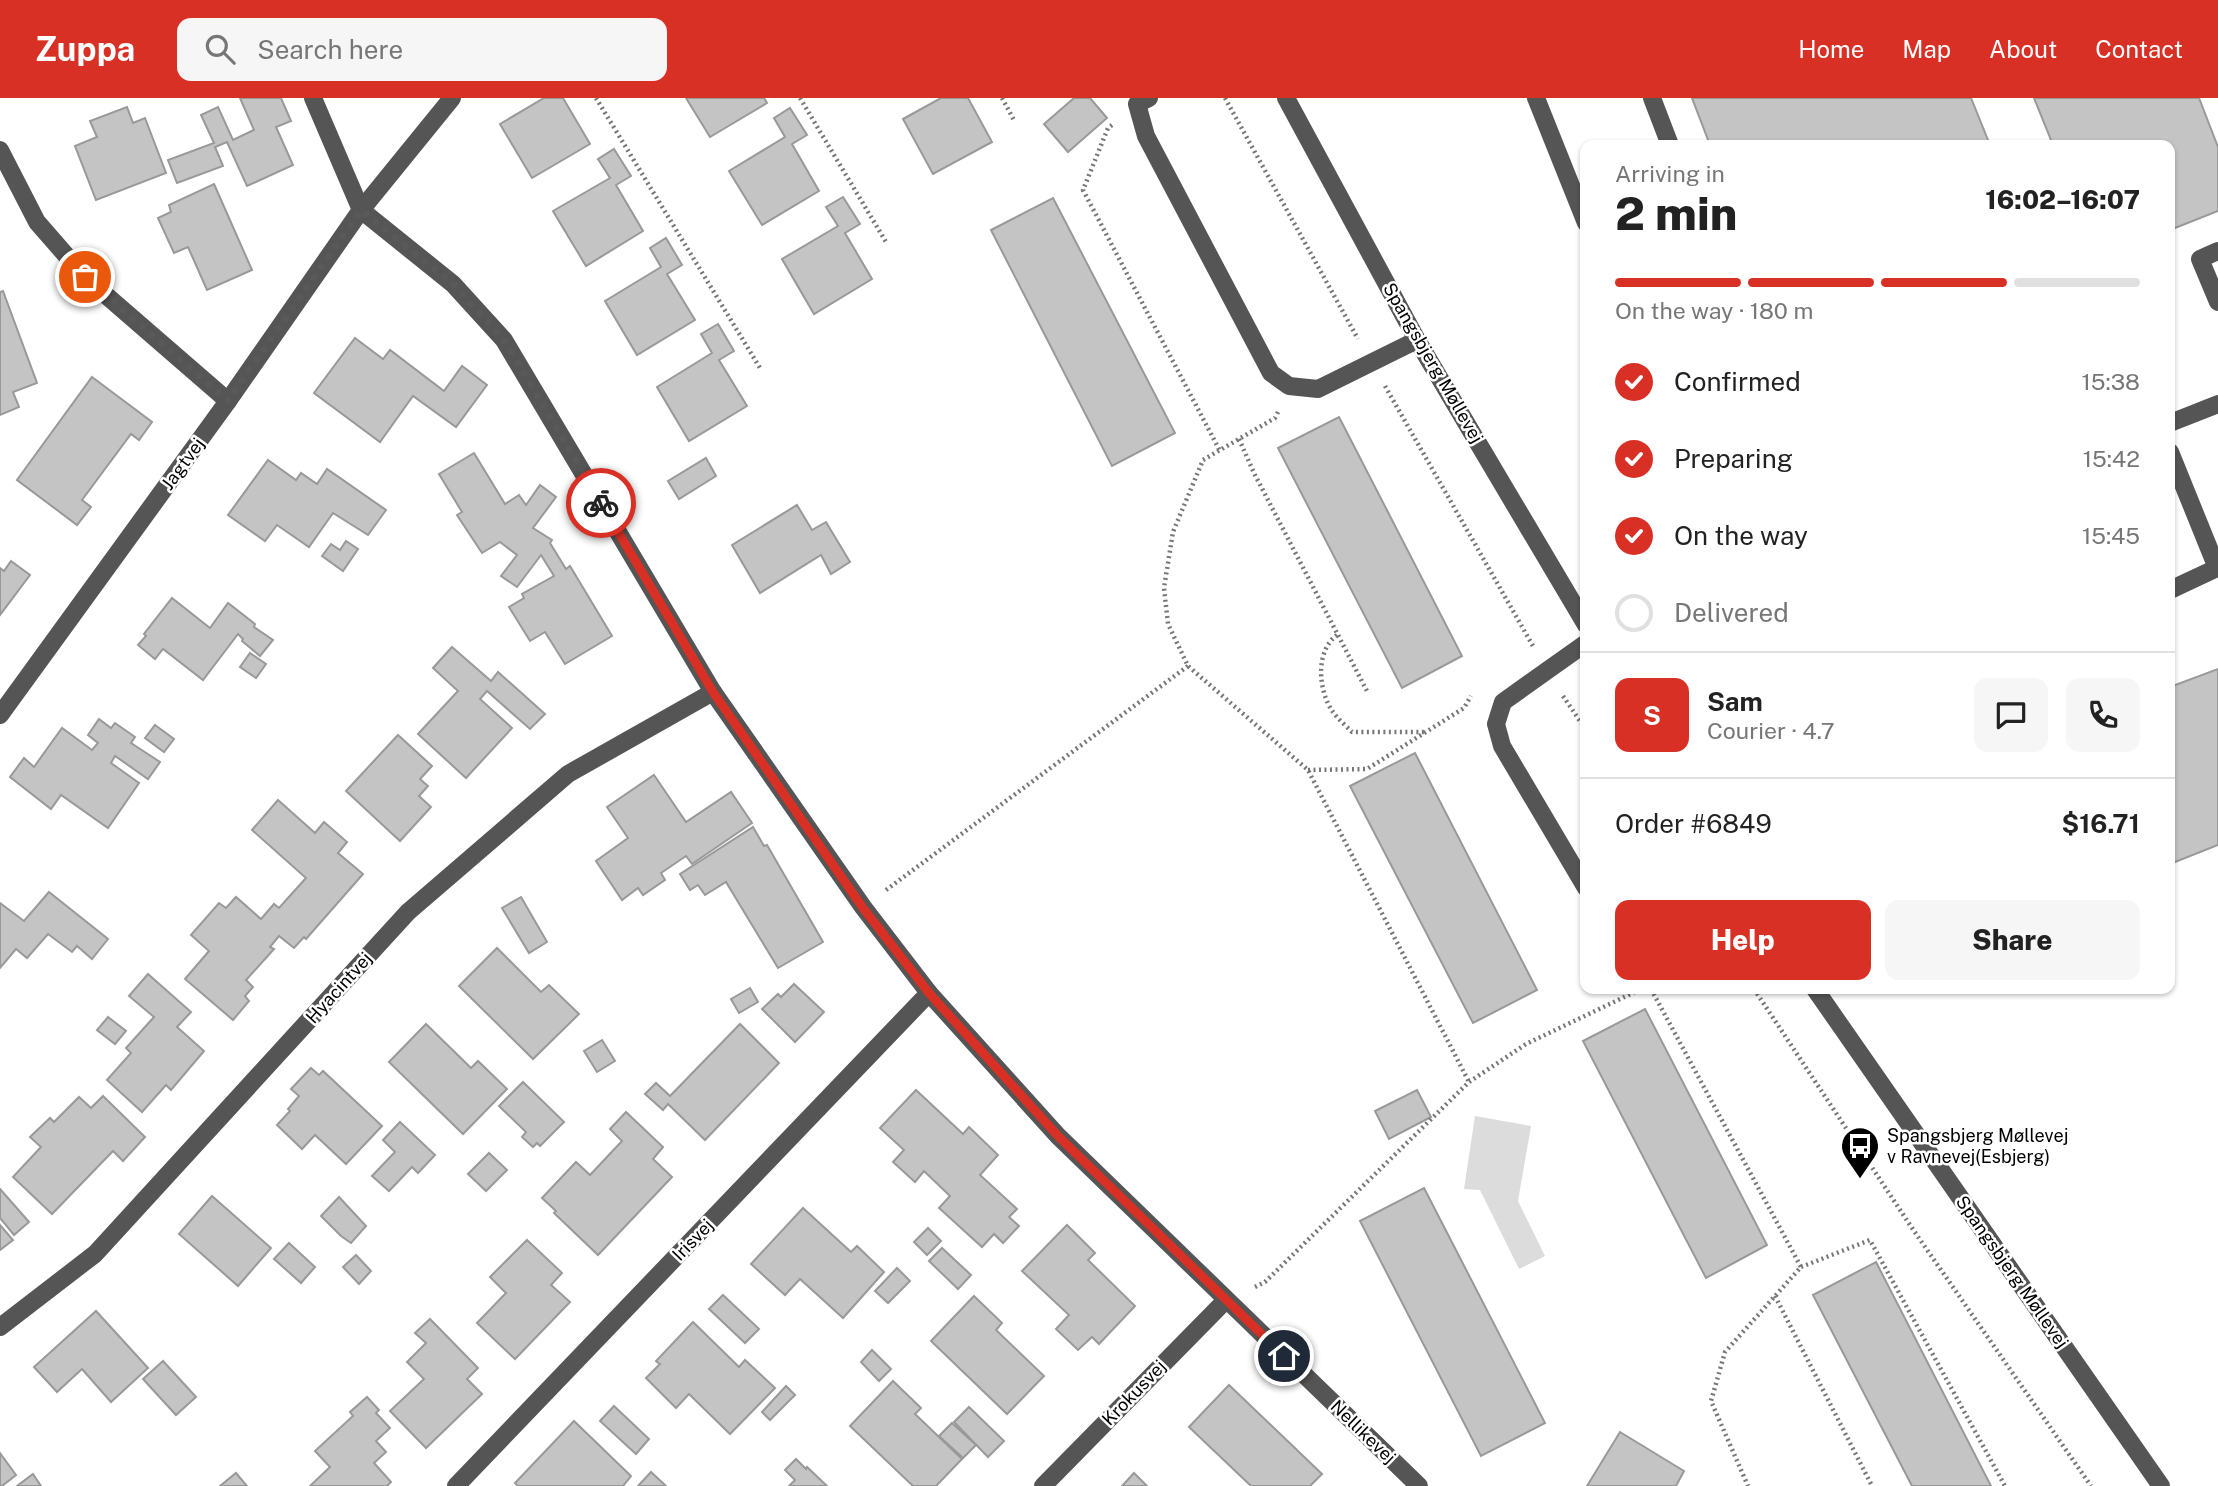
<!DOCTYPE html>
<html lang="en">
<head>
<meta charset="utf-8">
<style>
	body { margin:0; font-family:"Public Sans",sans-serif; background:#f6f6f6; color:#222; height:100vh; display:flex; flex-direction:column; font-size:26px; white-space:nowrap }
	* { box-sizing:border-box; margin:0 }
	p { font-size:23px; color:#767676 }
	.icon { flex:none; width:38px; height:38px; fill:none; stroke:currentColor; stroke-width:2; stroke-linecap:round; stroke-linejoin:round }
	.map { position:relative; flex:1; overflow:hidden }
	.drawer { position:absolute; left:1580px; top:42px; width:595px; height:854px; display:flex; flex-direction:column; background:#fff; border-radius:14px; box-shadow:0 2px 5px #0004 }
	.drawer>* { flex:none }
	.pin { position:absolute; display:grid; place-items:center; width:60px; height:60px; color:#fff; margin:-30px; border:4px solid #fff; border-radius:50%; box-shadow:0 2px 7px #0007 }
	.courier { position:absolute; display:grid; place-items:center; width:70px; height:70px; margin:-35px; border:5px solid #d93025; border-radius:50%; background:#fff; color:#222; box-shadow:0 2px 9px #0007 }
	.headline em { font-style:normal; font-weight:800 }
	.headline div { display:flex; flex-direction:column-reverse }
	.headline { display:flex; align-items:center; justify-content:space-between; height:119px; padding:0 35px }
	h1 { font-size:46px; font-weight:800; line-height:52px }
	.bar { display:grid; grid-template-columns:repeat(4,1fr); gap:10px 7px; align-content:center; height:84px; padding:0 35px }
	.bar i { height:9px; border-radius:5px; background:#e0e0e0 }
	.bar .active { background:#d93025 }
	.bar p { grid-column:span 4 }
	.line { display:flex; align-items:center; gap:18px; padding:0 35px; border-top:2px solid #e0e0e0 }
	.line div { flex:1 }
	.round { display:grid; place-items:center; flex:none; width:74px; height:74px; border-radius:14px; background:#f6f6f6 }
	ol { padding:0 35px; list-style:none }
	li { display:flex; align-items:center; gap:21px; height:77px }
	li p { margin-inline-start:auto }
	li .icon { padding:7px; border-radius:50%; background:#d93025; color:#fff; stroke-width:4 }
	li:last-child { color:#767676 }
	li i { width:38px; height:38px; border:4px solid #e0e0e0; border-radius:50% }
	.action { display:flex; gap:14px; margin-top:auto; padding:14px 35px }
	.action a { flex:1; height:80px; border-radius:14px; background:#d93025; color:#fff; font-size:28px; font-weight:800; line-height:80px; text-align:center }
	.action a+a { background:#f6f6f6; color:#222 }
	header { display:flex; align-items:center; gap:42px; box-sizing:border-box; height:98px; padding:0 35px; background:#d93025; color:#fff }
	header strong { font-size:33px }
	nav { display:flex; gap:38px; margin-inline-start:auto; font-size:24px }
	.search { width:490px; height:63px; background:#f6f6f6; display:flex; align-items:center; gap:18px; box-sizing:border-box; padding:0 24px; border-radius:14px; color:#767676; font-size:26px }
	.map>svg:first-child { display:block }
</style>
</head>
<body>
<header>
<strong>Zuppa</strong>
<div class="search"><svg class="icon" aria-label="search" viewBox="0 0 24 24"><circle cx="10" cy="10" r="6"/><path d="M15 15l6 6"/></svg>Search here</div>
<nav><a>Home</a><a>Map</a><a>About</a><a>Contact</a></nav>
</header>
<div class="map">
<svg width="2218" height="1388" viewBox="0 0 2218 1388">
	<rect width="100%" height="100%" fill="#fff"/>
	<polygon fill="#dcdcdc" points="1475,1018 1531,1028 1518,1103 1545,1158 1519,1171 1480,1092 1464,1091"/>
	<g fill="#c4c4c4" stroke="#999" stroke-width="2">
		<polygon points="240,0 281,0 291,23 276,29 293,67 247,88 227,44 215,49 223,68 177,85 168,62 214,45 201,17 218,9 233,42 254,32"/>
		<polygon points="544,0 563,0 590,46 532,80 500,26"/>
		<polygon points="686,0 764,0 767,5 710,39"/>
		<polygon points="941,0 968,0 992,44 933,76 903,21"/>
		<polygon points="1074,0 1090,0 1107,20 1068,54 1044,26"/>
		<polygon points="1692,0 1971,0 1990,47 1710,47"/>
		<polygon points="2034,0 2199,0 2218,49 2218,113 2170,132 2170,47 2053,47"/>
		<polygon points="127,9 133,25 145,20 166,75 96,102 75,48 97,39 90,23"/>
		<polygon points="790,10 807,37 792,46 819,93 762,127 729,73 785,39 774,20"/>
		<polygon points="614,51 631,78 616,87 643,133 586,168 553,113 610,80 598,61"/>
		<polygon points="214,86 252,172 207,192 188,149 174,155 158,120 171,114 169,107"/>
		<polygon points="843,99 860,126 845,135 872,181 814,216 782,161 838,128 826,109"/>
		<polygon points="1053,100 1175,335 1112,368 991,132"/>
		<polygon points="666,140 682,167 667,176 695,222 637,257 605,203 661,169 650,150"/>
		<polygon points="3,193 37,285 13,294 19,309 0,317 0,194"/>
		<polygon points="718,226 734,253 719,262 747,308 689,343 657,289 712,255 701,236"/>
		<polygon points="355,240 383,261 390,252 444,293 462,268 487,287 456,329 413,298 380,344 314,295"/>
		<polygon points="92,279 152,324 139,342 131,336 82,402 91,409 77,427 17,382"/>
		<polygon points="1339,319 1462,558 1402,590 1278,350"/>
		<polygon points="474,355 505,406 519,397 526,407 540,387 556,399 533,430 552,442 550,445 566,471 570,468 612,538 565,566 545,534 530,543 509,509 524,500 522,496 554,478 541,457 517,489 501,478 517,457 500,444 482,455 457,417 462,414 439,376"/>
		<polygon points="706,360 716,378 679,401 668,383"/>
		<polygon points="268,362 296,382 301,375 317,386 327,371 386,412 368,437 333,415 309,449 277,427 265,443 228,417"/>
		<polygon points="797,407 812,432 826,424 850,464 831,476 821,457 760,495 732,447"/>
		<polygon points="346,443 358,451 343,473 322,458 331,446 340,452"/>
		<polygon points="11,463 30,477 0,517 0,470 4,473"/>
		<polygon points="172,500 210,530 228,505 255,526 254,529 273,542 260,558 242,543 243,541 238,536 203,582 163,551 155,561 138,547 146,538 144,536"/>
		<polygon points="452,549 491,583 498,574 545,616 530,631 487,593 480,601 512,630 466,680 418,636 458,593 433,570"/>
		<polygon points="250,555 266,566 256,580 240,569"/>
		<polygon points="2218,571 2218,747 2170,766 2170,589"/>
		<polygon points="99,621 111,630 115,625 135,639 131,645 160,664 148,681 115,658 111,665 139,685 108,730 61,697 51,711 10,679 24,660 34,669 62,630 92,652 98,645 88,637"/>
		<polygon points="155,627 174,641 164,654 145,640"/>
		<polygon points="398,637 432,668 420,681 428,688 419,698 431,709 400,743 346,693"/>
		<polygon points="1415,655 1537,892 1473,925 1350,688"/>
		<polygon points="654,677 686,724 731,694 752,725 692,766 686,758 661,775 665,782 643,797 638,790 622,802 596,763 628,740 607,709"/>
		<polygon points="278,702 315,735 324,724 347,744 338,755 363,776 306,841 304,839 294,850 279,838 270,849 274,851 246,882 253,889 245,898 249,903 233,922 185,881 209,853 191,837 219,805 226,810 236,799 261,821 274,806 279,810 306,780 252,732"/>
		<polygon points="753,729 764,748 767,747 823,844 778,870 726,784 705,797 698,787 690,792 680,776"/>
		<polygon points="49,794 108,841 92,861 77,848 72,854 48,836 27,860 16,851 0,870 0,805 24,823"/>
		<polygon points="521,799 547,844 529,855 502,810"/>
		<polygon points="497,850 541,894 549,887 579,916 533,961 459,888"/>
		<polygon points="148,876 191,914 177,929 204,953 171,992 166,987 142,1014 107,982 131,955 126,950 154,919 129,898"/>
		<polygon points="794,886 824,914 795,944 762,911 778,896 781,899"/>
		<polygon points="750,890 758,904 739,915 731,901"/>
		<polygon points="1645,911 1767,1147 1706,1180 1583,943"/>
		<polygon points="108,919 126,933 115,946 97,932"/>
		<polygon points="426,926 471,970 478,963 507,991 463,1036 389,964"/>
		<polygon points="740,926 779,965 705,1042 668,1006 663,1012 645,996 656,985 670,998"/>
		<polygon points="602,942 615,963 597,974 584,953"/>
		<polygon points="311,970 319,977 323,973 382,1028 346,1066 315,1037 302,1051 277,1027 290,1013 288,1011 299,998 291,991"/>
		<polygon points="523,984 564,1024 540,1048 537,1045 533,1049 522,1039 526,1034 499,1008"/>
		<polygon points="916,992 963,1036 969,1029 998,1057 980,1077 1017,1111 1009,1119 1019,1128 1003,1145 994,1136 982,1149 939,1110 950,1098 924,1073 915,1084 893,1064 904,1052 880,1030"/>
		<polygon points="1417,992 1431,1019 1389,1041 1375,1013"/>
		<polygon points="103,998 145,1039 123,1063 113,1053 52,1116 13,1079 41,1049 30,1039 50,1020 54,1024 79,999 91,1010"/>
		<polygon points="626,1014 663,1049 653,1061 672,1079 598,1157 554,1115 556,1113 542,1100 576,1064 590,1077 622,1043 610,1031"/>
		<polygon points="400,1024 435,1057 418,1075 412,1069 389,1093 372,1078 395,1054 383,1042"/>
		<polygon points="489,1055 507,1072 486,1093 468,1076"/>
		<polygon points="1424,1090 1545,1325 1481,1358 1360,1123"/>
		<polygon points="0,1091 29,1124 14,1137 0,1120"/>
		<polygon points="212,1098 271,1150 238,1188 179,1136"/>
		<polygon points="339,1099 366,1128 351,1145 341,1138 321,1118"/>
		<polygon points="803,1110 851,1154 857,1148 884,1174 843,1220 800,1181 785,1197 751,1166"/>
		<polygon points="0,1127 13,1142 0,1152"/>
		<polygon points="1067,1127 1095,1155 1088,1162 1135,1208 1099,1246 1092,1239 1078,1252 1056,1231 1069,1217 1022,1173"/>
		<polygon points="928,1130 941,1143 927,1157 914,1144"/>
		<polygon points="527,1142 562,1175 551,1187 570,1204 515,1261 477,1225 506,1195 490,1179"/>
		<polygon points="289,1145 315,1169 301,1185 274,1161"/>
		<polygon points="942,1150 971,1177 958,1191 929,1163"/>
		<polygon points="356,1157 371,1173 359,1186 343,1169"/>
		<polygon points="1876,1164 1991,1388 1912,1388 1813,1197"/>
		<polygon points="897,1170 910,1183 888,1205 875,1193"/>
		<polygon points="723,1197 759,1231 745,1245 709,1211"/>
		<polygon points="974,1198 1002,1225 996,1232 1044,1278 1007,1316 931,1243"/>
		<polygon points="96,1213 148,1270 111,1304 82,1271 57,1294 34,1269"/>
		<polygon points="430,1221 478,1270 467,1281 482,1296 426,1350 390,1313 424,1281 407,1264 426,1245 415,1235"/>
		<polygon points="693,1224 739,1269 745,1262 775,1290 730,1336 689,1296 676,1310 646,1280 660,1266 656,1263"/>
		<polygon points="872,1252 891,1271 879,1283 861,1264"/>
		<polygon points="163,1263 196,1299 176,1317 143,1281"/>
		<polygon points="893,1283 921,1310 915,1316 962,1361 936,1388 913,1388 850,1328"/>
		<polygon points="1229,1287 1322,1376 1310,1388 1251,1388 1189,1329"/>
		<polygon points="786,1288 795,1297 770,1322 762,1314"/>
		<polygon points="367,1299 379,1312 376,1315 390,1330 376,1343 386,1354 374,1365 391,1384 387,1388 310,1388 330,1369 315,1353 353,1318 350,1314"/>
		<polygon points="614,1308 649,1341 636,1356 600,1323"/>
		<polygon points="969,1309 1004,1343 988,1359 954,1324"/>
		<polygon points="574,1323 631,1378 623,1388 518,1388 515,1385"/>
		<polygon points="952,1325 976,1347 963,1360 939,1338"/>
		<polygon points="1620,1334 1684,1373 1676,1388 1587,1388"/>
		<polygon points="0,1355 16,1377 2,1388 0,1388"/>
		<polygon points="796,1361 806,1371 807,1369 827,1388 789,1388 795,1382 785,1372"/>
		<polygon points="651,1374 666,1388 638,1388"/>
		<polygon points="236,1375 247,1388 220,1388"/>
		<polygon points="1134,1375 1147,1388 1122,1388"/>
		<polygon points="33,1376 41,1388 17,1388"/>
	</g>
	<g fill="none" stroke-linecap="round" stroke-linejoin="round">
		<g stroke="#777" stroke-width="4.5" stroke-dasharray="2 3.5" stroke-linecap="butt">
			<polyline points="596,0 760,270"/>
			<polyline points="800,0 886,144"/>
			<polyline points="1002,0 1015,24"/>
			<polyline points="1225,0 1358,241"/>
			<polyline points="1112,27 1108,30 1083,92 1220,353"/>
			<polyline points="1385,288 1533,548"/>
			<polyline points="1278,314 1275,320 1203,362 1173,434 1164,490 1168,526 1188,568 1308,672 1469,984"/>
			<polyline points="1239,341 1254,375 1368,595"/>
			<path d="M1337,537C1315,553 1318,593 1333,614C1338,621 1346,628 1352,634H1425"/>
			<polyline points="1563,598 1586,632"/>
			<polyline points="1308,672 1367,671 1464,610 1471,598"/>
			<polyline points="886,792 1188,568"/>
			<polyline points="1651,891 1801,1169 1725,1254 1711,1303 1748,1388"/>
			<polyline points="1754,891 1914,1133 2091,1388"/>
			<polyline points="1801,1169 1870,1142 2005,1388"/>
			<polyline points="1255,1189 1265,1184 1469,984 1526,946 1641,891"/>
			<polyline points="1775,1198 1872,1388"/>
		</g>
		<g stroke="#555" stroke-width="18">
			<polyline points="313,0 361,112 453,186 504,242 713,594 863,809 929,895 1058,1038 1419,1388"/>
			<polyline points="1149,0 1137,6 1146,38 1271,275 1289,288 1318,291 1417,242"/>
			<polyline points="1286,0 1417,242 1586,527"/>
			<polyline points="1536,0 1586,125"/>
			<polyline points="1652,0 1670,47"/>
			<polyline points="0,52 37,124 85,179 228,303"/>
			<polyline points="2218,153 2200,161 2218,204"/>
			<polyline points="2170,325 2218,306"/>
			<polyline points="2170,354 2217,470 2170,492"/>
			<polyline points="1586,545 1503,604 1496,626 1502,648 1586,790"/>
			<polyline points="0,617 228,303 361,112 452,0"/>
			<polyline points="1815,891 2161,1388"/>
			<polyline points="0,1229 95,1156 408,814 568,676 713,594"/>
			<polyline points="456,1388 929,895"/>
			<polyline points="1043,1388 1226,1202"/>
		</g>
	</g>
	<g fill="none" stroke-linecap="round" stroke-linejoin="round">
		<polyline stroke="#595959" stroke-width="7" stroke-dasharray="0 12.6" points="85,179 228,303 361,112 453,186 504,242 601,405"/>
		<polyline stroke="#d93025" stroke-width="9" points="601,405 713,594 863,810 929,895 1058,1038 1284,1258"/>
	</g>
	<defs>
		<symbol id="bus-pin" viewBox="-11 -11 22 30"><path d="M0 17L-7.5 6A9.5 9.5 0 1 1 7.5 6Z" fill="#000" stroke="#fff"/><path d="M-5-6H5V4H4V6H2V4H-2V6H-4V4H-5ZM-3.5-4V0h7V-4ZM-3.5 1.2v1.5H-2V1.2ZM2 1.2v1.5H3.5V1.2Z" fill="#fff"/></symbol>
	</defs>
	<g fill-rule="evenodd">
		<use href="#bus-pin" x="1838" y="1026" width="44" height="60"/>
	</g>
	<g text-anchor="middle" stroke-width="5" stroke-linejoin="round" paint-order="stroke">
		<g font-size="18" fill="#000" stroke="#fff">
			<text transform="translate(1433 265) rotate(60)" y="6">Spangsbjerg Møllevej</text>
			<text transform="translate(183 366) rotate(-54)" y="6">Jagtvej</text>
			<text transform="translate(339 890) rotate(-48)" y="6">Hyacintvej</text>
			<text transform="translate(693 1142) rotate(-46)" y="6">Irisvej</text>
			<text transform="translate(2012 1174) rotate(55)" y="6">Spangsbjerg Møllevej</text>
			<text transform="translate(1134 1295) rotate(-46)" y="6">Krokusvej</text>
			<text transform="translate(1363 1334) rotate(44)" y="6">Nellikevej</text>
		</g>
		<g font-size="18" fill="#000" stroke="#fff" text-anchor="start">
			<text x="1887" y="1044">Spangsbjerg Møllevej<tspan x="1887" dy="21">v Ravnevej(Esbjerg)</tspan></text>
		</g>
	</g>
</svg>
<div class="pin" style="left:85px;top:179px;background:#ea580c"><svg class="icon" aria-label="bag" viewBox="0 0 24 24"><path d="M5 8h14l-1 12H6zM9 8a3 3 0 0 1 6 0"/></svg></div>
<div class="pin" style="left:1284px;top:1258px;background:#1f2937"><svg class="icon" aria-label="home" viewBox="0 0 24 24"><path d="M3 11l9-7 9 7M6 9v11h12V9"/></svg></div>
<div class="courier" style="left:601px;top:405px"><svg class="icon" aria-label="bike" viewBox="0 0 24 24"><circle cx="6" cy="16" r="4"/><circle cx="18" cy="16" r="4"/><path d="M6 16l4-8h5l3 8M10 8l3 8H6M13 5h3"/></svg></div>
<section class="drawer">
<div class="headline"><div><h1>2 min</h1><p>Arriving in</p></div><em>16:02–16:07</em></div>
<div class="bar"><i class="active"></i><i class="active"></i><i class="active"></i><i></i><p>On the way · 180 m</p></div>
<ol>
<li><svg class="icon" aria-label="check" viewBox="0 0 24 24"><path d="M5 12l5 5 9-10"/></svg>Confirmed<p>15:38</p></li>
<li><svg class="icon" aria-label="check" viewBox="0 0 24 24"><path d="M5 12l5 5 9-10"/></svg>Preparing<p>15:42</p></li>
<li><svg class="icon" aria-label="check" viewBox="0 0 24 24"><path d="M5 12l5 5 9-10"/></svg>On the way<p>15:45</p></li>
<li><i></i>Delivered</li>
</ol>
<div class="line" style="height:126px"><b class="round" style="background:#d93025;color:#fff">S</b><div><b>Sam</b><p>Courier · 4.7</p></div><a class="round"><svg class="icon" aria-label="chat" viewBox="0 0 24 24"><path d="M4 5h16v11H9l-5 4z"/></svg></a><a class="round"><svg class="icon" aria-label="phone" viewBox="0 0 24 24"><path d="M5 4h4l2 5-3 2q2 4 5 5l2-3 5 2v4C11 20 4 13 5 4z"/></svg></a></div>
<div class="line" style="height:91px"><div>Order #6849</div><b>$16.71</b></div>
<div class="action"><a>Help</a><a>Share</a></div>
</section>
</div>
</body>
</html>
